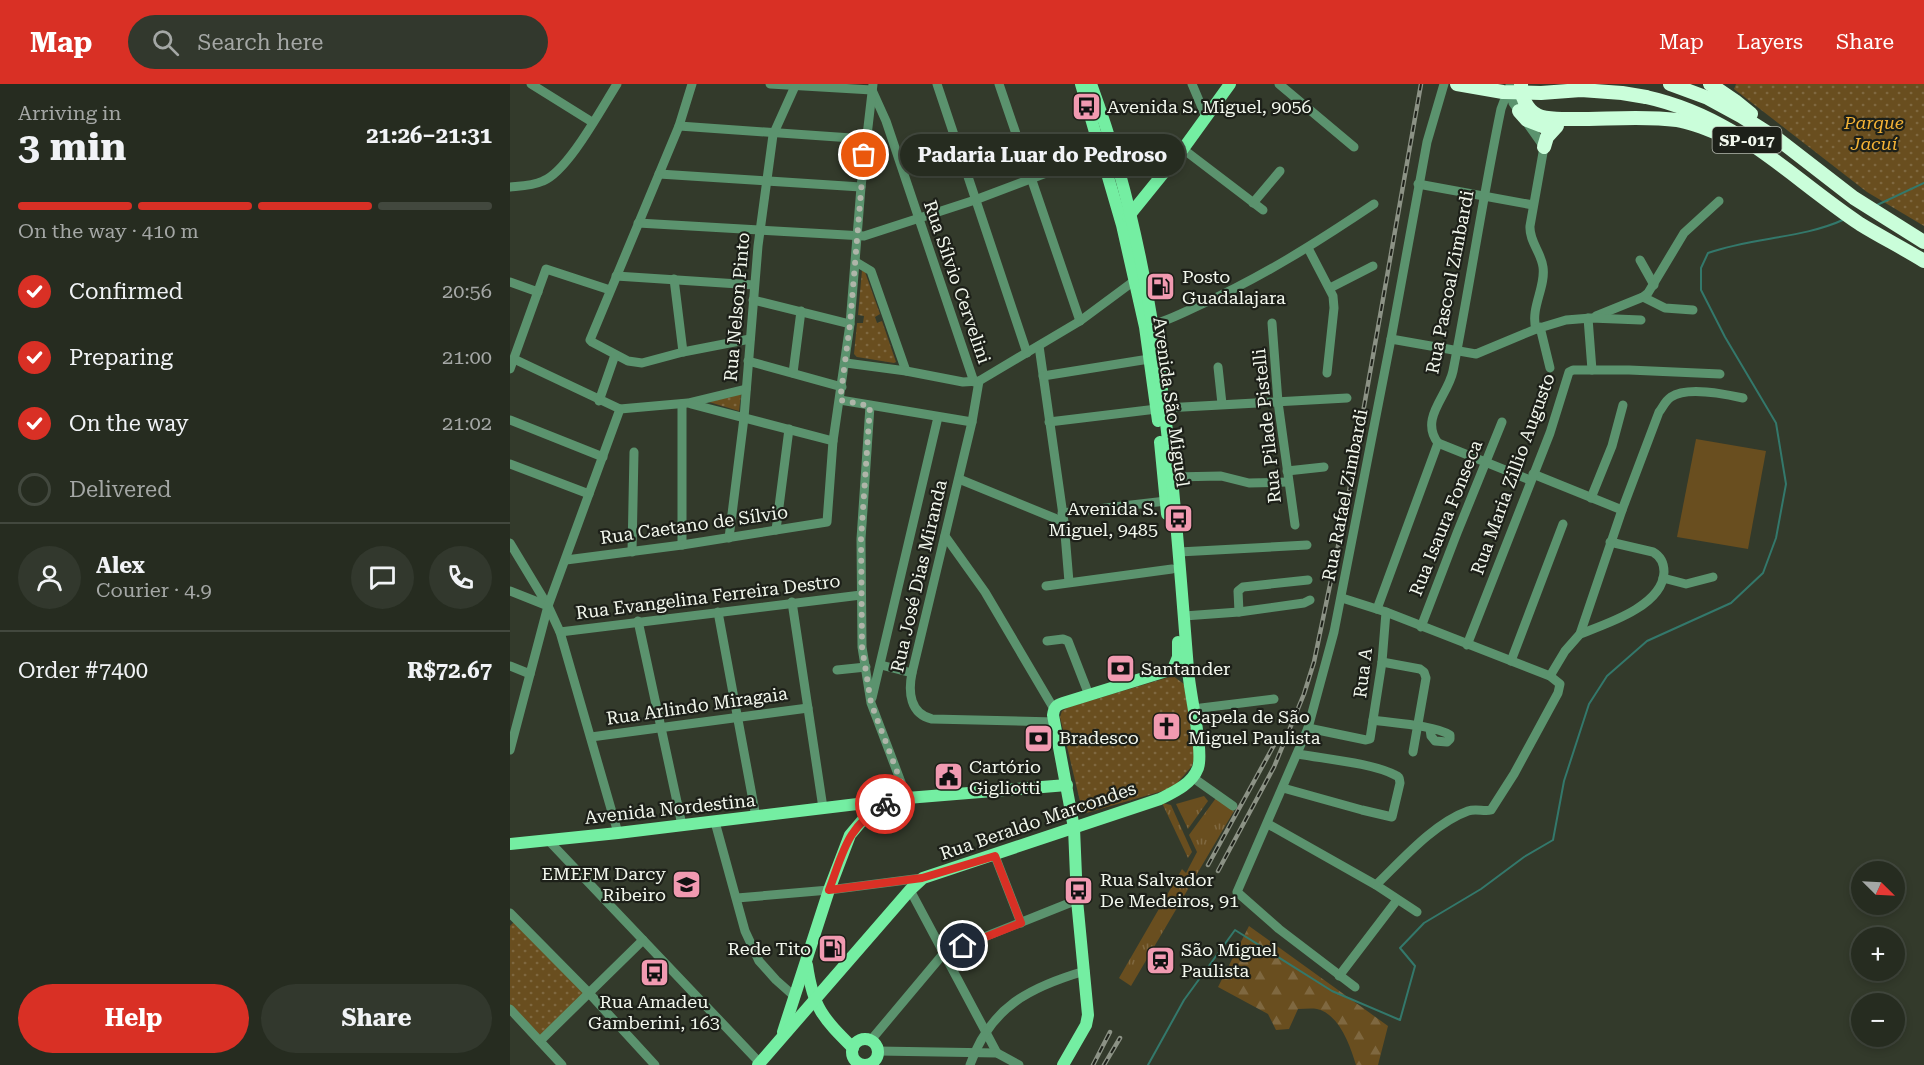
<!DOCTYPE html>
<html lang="en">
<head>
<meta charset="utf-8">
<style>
	body { margin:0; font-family:"Roboto Serif",serif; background:#32382d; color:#f1f3f6; height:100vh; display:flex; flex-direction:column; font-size:22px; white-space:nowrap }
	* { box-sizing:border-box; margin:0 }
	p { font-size:20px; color:#a4a7a5 }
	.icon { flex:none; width:33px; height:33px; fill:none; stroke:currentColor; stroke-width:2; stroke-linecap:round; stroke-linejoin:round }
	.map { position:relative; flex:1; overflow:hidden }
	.drawer { display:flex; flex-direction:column; background:#262c20; width:510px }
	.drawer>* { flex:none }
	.needle { width:39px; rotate:114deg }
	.tools { position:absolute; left:1341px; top:777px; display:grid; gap:12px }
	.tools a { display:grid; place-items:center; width:54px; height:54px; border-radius:50%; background:#262c20; box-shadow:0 3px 9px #0003,0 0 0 2px #42483e; font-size:30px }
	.pin { position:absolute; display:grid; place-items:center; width:51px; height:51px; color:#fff; margin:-26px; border:3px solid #fff; border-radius:50%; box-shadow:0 2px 6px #0007 }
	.courier { position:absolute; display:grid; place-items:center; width:60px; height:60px; margin:-30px; border:4px solid #d93025; border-radius:50%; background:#fff; color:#222; box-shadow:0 2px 8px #0007 }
	.bubble { position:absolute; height:42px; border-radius:21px; background:#262c20; box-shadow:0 3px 9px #0003,0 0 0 2px #42483e; font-size:20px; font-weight:700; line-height:42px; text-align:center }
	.overview em { font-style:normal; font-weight:700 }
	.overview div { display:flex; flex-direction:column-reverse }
	.overview { display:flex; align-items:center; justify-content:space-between; height:102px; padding:0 18px }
	h1 { font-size:39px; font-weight:700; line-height:45px }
	.bar { display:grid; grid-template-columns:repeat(4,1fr); gap:9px 6px; align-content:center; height:72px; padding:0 18px }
	.bar i { height:8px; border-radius:4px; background:#42483e }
	.bar .on { background:#d93025 }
	.bar p { grid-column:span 4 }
	.line { display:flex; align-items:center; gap:15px; padding:0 18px; border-top:2px solid #42483e }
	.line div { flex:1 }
	.round { display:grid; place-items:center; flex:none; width:63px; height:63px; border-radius:32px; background:#32382d }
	ol { padding:0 18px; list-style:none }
	li { display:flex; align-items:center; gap:18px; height:66px }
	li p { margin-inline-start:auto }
	li .icon { padding:6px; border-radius:50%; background:#d93025; color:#fff; stroke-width:4 }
	li:last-child { color:#a4a7a5 }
	li i { width:33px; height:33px; border:3px solid #42483e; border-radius:50% }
	.primary-button { display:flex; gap:12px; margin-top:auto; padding:12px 18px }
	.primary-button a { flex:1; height:69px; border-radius:36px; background:#d93025; color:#fff; font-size:24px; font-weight:700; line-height:69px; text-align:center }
	.primary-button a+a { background:#32382d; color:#f1f3f6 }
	header { display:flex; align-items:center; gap:36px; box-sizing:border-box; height:84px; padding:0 30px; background:#d93025; color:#fff }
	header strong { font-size:28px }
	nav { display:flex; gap:33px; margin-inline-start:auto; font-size:21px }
	.search { width:420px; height:54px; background:#32382d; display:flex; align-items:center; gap:15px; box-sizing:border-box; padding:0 21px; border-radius:33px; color:#a4a7a5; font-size:22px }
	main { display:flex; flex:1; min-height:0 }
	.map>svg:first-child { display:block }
</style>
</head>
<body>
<header>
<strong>Map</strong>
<div class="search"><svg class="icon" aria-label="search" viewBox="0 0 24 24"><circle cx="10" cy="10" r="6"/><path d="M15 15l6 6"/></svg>Search here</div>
<nav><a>Map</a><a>Layers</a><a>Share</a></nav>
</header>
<main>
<section class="drawer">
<div class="overview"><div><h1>3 min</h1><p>Arriving in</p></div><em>21:26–21:31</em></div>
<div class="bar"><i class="on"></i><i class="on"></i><i class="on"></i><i></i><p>On the way · 410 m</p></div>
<ol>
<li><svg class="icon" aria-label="check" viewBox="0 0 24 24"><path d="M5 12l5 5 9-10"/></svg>Confirmed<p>20:56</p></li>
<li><svg class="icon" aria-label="check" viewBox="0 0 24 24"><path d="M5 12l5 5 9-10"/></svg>Preparing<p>21:00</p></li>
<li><svg class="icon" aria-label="check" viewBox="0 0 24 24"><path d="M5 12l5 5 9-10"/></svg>On the way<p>21:02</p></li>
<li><i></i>Delivered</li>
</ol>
<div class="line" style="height:108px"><a class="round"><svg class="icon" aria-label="person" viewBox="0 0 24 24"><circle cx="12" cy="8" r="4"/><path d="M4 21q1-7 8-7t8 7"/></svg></a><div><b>Alex</b><p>Courier · 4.9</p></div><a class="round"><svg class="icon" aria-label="chat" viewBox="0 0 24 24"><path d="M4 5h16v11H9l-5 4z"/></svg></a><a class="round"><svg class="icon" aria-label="phone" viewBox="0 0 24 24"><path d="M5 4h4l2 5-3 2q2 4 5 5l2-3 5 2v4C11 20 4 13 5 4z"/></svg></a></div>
<div class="line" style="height:78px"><div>Order #7400</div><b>R$72.67</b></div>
<div class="primary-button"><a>Help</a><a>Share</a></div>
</section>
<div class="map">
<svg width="1414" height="981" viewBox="0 0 1414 981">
	<defs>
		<pattern id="grass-tufts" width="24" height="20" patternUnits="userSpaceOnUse" patternTransform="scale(1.5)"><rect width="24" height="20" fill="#694e1f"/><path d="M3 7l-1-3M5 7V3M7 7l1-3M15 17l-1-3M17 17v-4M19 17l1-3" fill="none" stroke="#7f6840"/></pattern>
		<pattern id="forest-firs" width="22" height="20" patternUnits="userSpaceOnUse" patternTransform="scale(1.5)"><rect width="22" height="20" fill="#694e1f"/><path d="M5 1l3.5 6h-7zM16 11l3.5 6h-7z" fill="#7f6840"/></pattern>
		<pattern id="park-dots" width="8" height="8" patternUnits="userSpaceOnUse" patternTransform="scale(1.5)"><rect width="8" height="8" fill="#694e1f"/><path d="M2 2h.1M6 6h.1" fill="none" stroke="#7f6840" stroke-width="1.8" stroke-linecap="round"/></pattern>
	</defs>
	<rect width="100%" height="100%" fill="#333a2b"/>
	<g fill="url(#grass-tufts)">
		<polygon points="694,712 698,717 678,745 666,720"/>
		<polygon points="706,714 724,727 621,902 609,894 672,785 676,789 687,768 679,751"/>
		<polygon points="652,719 661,721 682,768 678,774"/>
	</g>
	<path fill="url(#forest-firs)" d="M739,842L878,942L868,981H846C840,961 829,930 807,925C801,924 794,925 788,925L779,945L766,946L758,930L708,903Z"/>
	<g fill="url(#park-dots)">
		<polygon points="1226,0 1414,0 1414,142 1357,108 1224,5"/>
		<polygon points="352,186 355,188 370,230 365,233 367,239 372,237 386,278 384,279 347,273 344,270 347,239 353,239 354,232 348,231"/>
		<polygon points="231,310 229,327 199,318"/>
		<polygon points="663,592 674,600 685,671 682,682 663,704 573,730 550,633 552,627 559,623"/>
		<polygon points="6,836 79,910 30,955 0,923 0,842"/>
	</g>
	<polygon fill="#694e1f" points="1186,355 1256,367 1238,465 1167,453"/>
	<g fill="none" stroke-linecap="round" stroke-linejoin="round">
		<g stroke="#33786b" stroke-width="2">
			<polyline points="1365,122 1414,99"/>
			<path d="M638,981L674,916L725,846L822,907L890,936L905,882L890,864L914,839L971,805L1014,773L1043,756L1054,697L1079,620L1097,592L1137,557L1221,519L1253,489L1266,454L1276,400L1266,339L1215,253L1191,206V184L1198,169C1243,153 1292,155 1335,135"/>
		</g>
		<g stroke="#5b936e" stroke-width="9">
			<polyline points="21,0 82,38"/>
			<polyline points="182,0 169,42 80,256 82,258 118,277 132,279 173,268 240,255"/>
			<polyline points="260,0 362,6 376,37 464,298"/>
			<polyline points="427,0 517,269"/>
			<polyline points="489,0 570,237"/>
			<polyline points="682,0 696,33"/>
			<polyline points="769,0 844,63"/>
			<path d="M1000,0L1003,19L1034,63L1020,142C1019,157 1031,168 1033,183C1036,203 1020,224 1026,245"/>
			<polyline points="169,42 356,55"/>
			<polyline points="673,65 753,126"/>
			<polyline points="149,90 351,103"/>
			<polyline points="908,100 1023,121"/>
			<path d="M0,103C11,102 22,102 33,97C58,87 91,25 107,0"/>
			<polyline points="743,119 770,87"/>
			<polyline points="128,139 354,152 465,116 592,68"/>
			<polyline points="798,164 823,212 824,224 817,289"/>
			<polyline points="1130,176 1144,201"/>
			<polyline points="346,178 361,187 396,287"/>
			<polyline points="106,192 244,201"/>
			<polyline points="164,195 173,268"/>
			<polyline points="0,198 28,208"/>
			<polyline points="820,204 863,182"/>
			<polyline points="1133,213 1155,224 1183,226"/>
			<polyline points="243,216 340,240"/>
			<polyline points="1086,232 1133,213 1138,209 1174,149 1209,117"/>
			<polyline points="1078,234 1082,286"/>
			<polyline points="762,239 768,318 785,441"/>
			<path d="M637,242C654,239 672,229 688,222C752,193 806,159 864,120"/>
			<polyline points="1030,243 1040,284"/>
			<polyline points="881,255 966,270 1026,245 1056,236 1081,234 1131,236"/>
			<polyline points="529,262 554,438 559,498"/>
			<polyline points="4,275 110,325 178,319 236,305"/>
			<polyline points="238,277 332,303"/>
			<polyline points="336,279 396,287 453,298 469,297 570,237 624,197"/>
			<polyline points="708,283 712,320"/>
			<polyline points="0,285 36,185 100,206"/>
			<polyline points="283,289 291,227"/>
			<polyline points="533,292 639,275"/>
			<path d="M469,297L462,338L402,589C398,608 400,630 422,635L545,638"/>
			<polyline points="330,316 462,338"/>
			<polyline points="89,317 105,271"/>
			<polyline points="181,320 323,357"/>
			<polyline points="360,322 351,455 352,563 361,619 397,714"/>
			<polyline points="0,336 93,373"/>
			<polyline points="539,338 655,324 837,314"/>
			<polyline points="928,359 1020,396"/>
			<polyline points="0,380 79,410"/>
			<polyline points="777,387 814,383"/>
			<polyline points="1023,390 1112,426"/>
			<polyline points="663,393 711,392 739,399 778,398"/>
			<polyline points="449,395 554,438"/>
			<polyline points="1081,414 1102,362 1113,321"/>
			<polyline points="552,429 656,417"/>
			<polyline points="266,446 279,345"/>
			<polyline points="435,452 475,508 544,625"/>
			<polyline points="219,454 234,334 248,162 263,51 286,0"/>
			<polyline points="0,459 38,522 50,548 108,749"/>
			<polyline points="172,461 172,320"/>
			<polyline points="122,468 124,368"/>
			<polyline points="669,468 797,461"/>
			<polyline points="56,476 172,461 317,438 323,357 340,240 351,103 363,0"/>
			<polyline points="1153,494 1176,500 1203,493"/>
			<polyline points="536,502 662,485"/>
			<polyline points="0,507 38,522"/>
			<path d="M832,514L876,528L1040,592L1050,600L1048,609L1004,690L981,726C974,728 966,724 958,727C924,739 892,776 866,801"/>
			<polyline points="282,518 313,724"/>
			<path d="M867,525L928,359C909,334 938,312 943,287C960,200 973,112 991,25L994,17L1001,9"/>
			<polyline points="208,528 246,733"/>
			<polyline points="729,528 728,507 733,503 798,496"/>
			<polyline points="674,532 729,528 794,519 800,516"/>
			<polyline points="128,537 172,741"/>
			<polyline points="911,543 947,449 992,338"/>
			<polyline points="50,548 351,511"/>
			<path d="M1070,550C1096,540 1153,522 1154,488C1154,479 1150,472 1143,468L1100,458"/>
			<polyline points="537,557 553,555 558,557 579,611"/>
			<polyline points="957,561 1040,349 1059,288 1063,286 1119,286 1210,290"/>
			<polyline points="1001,577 1053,440"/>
			<polyline points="872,578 910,585 914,588 916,594 903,668"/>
			<polyline points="371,581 402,589"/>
			<polyline points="0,582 20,590"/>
			<polyline points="327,586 356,583"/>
			<path d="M1040,592L1055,567L1070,550L1112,426L1149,328C1153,323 1155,317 1161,313C1177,302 1215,310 1233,314"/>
			<polyline points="362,614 428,333"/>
			<polyline points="683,625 764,615"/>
			<path d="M863,636C882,639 924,641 940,651V655L937,658L925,657L921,652L920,645"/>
			<polyline points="798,644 856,656 860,655 872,578 876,528"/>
			<polyline points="81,653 298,624"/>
			<polyline points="0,666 38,522 110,325"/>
			<polyline points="682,693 723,722"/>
			<path d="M773,704L852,726L882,733L890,699C889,694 890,693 885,691C862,679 815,675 788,670"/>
			<polyline points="205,738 235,847 249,877 266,896 284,912"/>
			<polyline points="758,740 866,801 907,828"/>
			<polyline points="38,756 250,979"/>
			<polyline points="485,772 511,839"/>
			<polyline points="400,806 487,969"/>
			<polyline points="227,814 319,806 412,794"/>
			<polyline points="0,829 78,908 145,981"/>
			<polyline points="829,892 887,816"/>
			<polyline points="845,903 769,845 727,808 798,644 824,548 881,255 917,58 934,0"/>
			<polyline points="0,925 52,981"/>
			<polyline points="361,956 434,869 567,816"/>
			<polyline points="30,957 133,856"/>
			<polyline points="368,967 487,969 509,981"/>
			<path d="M460,981C480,923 520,903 575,887"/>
		</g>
		<g stroke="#74eea2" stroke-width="12">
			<polyline points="571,0 612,141 635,243 648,337"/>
			<polyline points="618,133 673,65 720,0"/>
			<polyline points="650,358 657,430"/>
			<polyline points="663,585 668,573 668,558"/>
			<polyline points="0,760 108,749 397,714 557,701"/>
			<path d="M297,881C303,924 313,934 343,964"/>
			<polyline points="273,948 319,806 340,751 356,732 375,720"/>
			<circle cx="355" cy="968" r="13"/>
			<path d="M248,981L400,806L413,794L650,715C664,708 682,700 688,684C694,667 679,607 678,585C662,388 651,188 581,0"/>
			<path d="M553,981L576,941L578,931L567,816L564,744L543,631C544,624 546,621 553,619L663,585"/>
		</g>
		<g stroke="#cafeda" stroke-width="14">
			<path d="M1011,0C1011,12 1016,25 1027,31C1035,36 1046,34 1055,35C1092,36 1130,31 1167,36C1187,39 1206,49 1224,56"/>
			<polyline points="1160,0 1198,14 1231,32 1269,56 1344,114 1414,158"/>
			<polyline points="1200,0 1225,17 1241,30"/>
			<path d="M1136,13C1227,33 1277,91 1350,140C1371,153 1393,164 1414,177"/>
			<polyline points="1009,27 1017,36 1035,43"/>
			<polyline points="1034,63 1037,53 1047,42"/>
		</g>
		<defs>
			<g id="rail">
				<polyline points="698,781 769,652"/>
				<polyline points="708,787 764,683 794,610 804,578 837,419 911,0"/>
				<polyline points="583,981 600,948"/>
				<polyline points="594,981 610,954"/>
			</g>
		</defs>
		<use href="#rail" stroke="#8c9285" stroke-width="4.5"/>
		<use href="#rail" stroke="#1d2019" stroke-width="2" stroke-dasharray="7" stroke-linecap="butt"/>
		<polyline stroke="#cafeda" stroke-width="14" points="947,0 993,8 1031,9 1071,6 1112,9 1136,13"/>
	</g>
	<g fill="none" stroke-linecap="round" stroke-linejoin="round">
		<polyline stroke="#afb5a9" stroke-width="6" stroke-dasharray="0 10.8" points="354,71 340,240 330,316 360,322 351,455 352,563 361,619 397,714 375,720"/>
		<path stroke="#d93025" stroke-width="8" d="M375,720C336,744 334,766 319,806L412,794L485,772L511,839L453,862"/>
	</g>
	<defs>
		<symbol id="bus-square" viewBox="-11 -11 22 22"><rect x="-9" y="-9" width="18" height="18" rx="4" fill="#f19ab1" stroke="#1d2019"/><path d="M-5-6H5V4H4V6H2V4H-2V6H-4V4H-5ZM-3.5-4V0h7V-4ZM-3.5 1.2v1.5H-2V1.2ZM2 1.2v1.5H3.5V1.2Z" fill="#111"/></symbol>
		<symbol id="fuel-square" viewBox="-11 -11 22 22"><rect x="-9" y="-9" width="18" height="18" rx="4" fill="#f19ab1" stroke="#1d2019"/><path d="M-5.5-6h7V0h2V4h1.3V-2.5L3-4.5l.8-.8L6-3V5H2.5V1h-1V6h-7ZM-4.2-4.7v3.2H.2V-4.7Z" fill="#111"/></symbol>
		<symbol id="bank-square" viewBox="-11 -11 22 22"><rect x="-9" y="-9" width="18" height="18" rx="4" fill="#f19ab1" stroke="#1d2019"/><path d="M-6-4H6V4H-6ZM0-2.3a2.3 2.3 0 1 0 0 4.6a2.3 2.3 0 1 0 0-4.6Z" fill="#111"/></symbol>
		<symbol id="church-square" viewBox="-11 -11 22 22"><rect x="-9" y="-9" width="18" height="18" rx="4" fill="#f19ab1" stroke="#1d2019"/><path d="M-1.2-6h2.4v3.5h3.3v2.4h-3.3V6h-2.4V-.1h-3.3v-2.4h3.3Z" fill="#111"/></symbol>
		<symbol id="civic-square" viewBox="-11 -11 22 22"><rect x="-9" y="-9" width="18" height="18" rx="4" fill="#f19ab1" stroke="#1d2019"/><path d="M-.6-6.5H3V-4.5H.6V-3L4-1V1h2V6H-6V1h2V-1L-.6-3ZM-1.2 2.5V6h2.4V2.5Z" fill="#111"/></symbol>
		<symbol id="school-square" viewBox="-11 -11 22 22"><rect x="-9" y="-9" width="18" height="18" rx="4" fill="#f19ab1" stroke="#1d2019"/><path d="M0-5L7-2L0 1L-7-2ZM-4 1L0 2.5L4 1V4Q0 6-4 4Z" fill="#111"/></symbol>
		<symbol id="station-square" viewBox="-11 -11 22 22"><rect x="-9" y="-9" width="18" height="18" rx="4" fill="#f19ab1" stroke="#1d2019"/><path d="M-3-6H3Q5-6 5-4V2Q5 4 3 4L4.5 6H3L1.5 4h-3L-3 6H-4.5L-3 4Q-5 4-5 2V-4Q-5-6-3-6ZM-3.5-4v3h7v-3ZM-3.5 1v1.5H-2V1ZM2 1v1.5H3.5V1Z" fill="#111"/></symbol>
	</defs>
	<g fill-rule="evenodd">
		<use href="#bus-square" x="560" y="6" width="33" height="33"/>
		<use href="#fuel-square" x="634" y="186" width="33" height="33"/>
		<use href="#bus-square" x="652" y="418" width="33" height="33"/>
		<use href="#bank-square" x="594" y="568" width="33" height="33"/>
		<use href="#church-square" x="640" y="626" width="33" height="33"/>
		<use href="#bank-square" x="512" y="638" width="33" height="33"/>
		<use href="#civic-square" x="422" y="676" width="33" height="33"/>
		<use href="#school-square" x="160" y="784" width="33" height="33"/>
		<use href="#bus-square" x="552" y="790" width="33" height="33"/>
		<use href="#fuel-square" x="306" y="848" width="33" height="33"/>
		<use href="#station-square" x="634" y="860" width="33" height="33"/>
		<use href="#bus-square" x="128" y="872" width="33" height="33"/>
	</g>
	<g text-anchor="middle" stroke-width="4.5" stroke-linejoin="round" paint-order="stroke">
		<rect fill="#1d2019" stroke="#b2b6ad" stroke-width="1.5" x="1202.5" y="43" width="69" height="26" rx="4.5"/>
		<g font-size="16" font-weight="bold" fill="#f2f7ed">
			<text x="1237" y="62">SP-017</text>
		</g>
		<g font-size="18" fill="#f2f7ed" stroke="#1d2019" text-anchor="start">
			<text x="597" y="29">Avenida S. Miguel, 9056</text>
			<text x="672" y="199">Posto<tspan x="672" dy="21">Guadalajara</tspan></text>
			<text x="648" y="431" text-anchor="end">Avenida S.<tspan x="648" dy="21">Miguel, 9485</tspan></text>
			<text x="631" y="591">Santander</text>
			<text x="678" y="639">Capela de São<tspan x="678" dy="21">Miguel Paulista</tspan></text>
			<text x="549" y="660">Bradesco</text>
			<text x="459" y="689">Cartório<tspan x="459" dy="21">Gigliotti</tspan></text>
			<text x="156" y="796" text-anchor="end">EMEFM Darcy<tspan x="156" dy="21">Ribeiro</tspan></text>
			<text x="590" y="802">Rua Salvador<tspan x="590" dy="21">De Medeiros, 91</tspan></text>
			<text x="301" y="871" text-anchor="end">Rede Tito</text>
			<text x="671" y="872">São Miguel<tspan x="671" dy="21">Paulista</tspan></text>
			<text x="144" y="924" text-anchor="middle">Rua Amadeu<tspan x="144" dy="21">Gamberini, 163</tspan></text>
		</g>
		<g font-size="18" font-style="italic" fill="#f3b236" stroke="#1d2019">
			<text x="1364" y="45">Parque<tspan x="1364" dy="21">Jacuí</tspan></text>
		</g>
		<g font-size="18" fill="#f2f7ed" stroke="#1d2019">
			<text transform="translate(447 198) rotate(71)" y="6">Rua Sílvio Cervelini</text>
			<text transform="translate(940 198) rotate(-79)" y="6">Rua Pascoal Zimbardi</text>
			<text transform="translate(227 223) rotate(-85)" y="6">Rua Nelson Pinto</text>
			<text transform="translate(661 318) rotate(82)" y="6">Avenida São Miguel</text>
			<text transform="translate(757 342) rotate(-96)" y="6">Rua Pilade Pistelli</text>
			<text transform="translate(1003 390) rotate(-70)" y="6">Rua Maria Zillio Augusto</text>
			<text transform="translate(835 411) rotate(-79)" y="6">Rua Rafael Zimbardi</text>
			<text transform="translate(936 434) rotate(-68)" y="6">Rua Isaura Fonseca</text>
			<text transform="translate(184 441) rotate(-8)" y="6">Rua Caetano de Sílvio</text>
			<text transform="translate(409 492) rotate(-77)" y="6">Rua José Dias Miranda</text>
			<text transform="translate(198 513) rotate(-7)" y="6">Rua Evangelina Ferreira Destro</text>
			<text transform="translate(853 589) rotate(-83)" y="6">Rua A</text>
			<text transform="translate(187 622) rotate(-8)" y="6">Rua Arlindo Miragaia</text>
			<text transform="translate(160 725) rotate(-6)" y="6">Avenida Nordestina</text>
			<text transform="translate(528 737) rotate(-19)" y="6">Rua Beraldo Marcondes</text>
		</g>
	</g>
</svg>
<div class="tools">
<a><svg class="needle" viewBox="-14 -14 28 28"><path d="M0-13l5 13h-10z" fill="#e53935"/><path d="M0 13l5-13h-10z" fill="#a4a7a5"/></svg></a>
<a>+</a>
<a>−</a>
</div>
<div class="pin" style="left:354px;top:71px;background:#ea580c"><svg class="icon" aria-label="bag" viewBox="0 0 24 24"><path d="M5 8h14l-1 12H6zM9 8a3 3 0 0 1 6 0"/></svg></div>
<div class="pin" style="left:453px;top:862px;background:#1f2937"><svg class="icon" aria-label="home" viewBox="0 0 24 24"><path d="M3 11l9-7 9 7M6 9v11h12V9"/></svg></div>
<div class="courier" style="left:375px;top:720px"><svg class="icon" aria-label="bike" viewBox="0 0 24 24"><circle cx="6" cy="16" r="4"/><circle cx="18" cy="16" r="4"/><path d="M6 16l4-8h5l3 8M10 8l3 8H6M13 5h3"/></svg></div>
<div class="bubble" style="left:390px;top:50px;width:285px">Padaria Luar do Pedroso</div>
</div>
</main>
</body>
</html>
